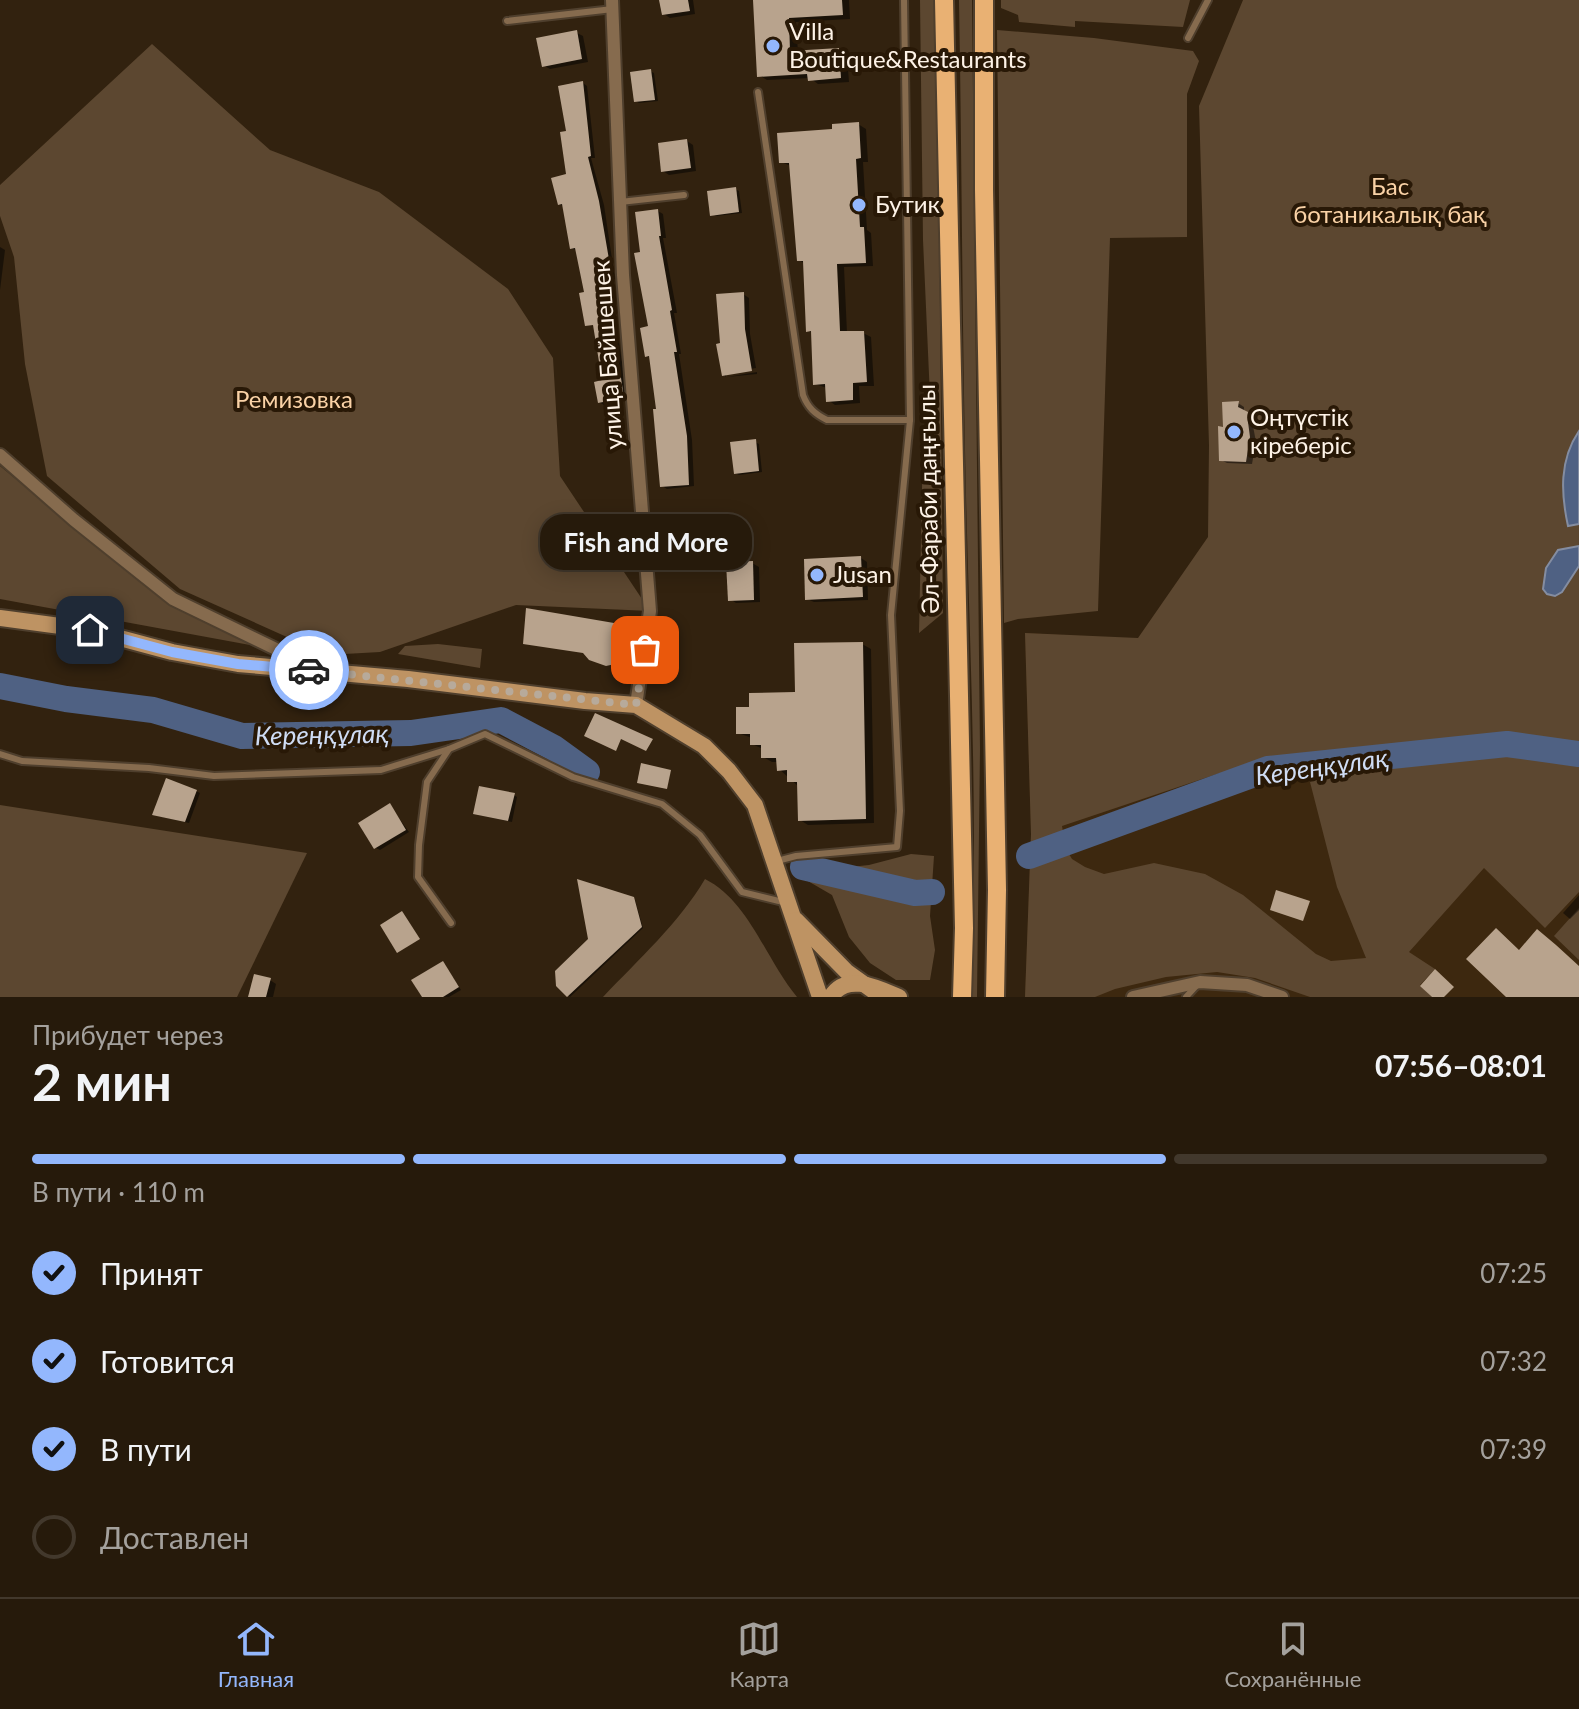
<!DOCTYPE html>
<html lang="ru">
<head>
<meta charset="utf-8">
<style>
	body { margin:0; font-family:Lato,sans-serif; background:#2e2314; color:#f1f3f6; height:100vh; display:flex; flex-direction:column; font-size:30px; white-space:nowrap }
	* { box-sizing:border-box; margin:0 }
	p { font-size:26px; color:#a4a19d }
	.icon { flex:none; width:44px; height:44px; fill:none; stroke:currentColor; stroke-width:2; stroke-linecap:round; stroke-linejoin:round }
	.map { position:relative; height:997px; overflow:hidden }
	.details { display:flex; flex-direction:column; background:#261a0b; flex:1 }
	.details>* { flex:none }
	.pin { position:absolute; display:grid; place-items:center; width:68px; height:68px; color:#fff; margin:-34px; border-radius:16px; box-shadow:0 4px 12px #0006 }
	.courier { position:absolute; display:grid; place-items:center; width:80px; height:80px; margin:-40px; border:6px solid #93b7fd; border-radius:50%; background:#fff; color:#222; box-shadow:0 2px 10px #0007 }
	.bubble { position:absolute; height:56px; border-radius:24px; background:#261a0b; box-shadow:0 4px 20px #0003,0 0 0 2px #42382c; font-size:26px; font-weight:700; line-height:56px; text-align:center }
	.headline em { font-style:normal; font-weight:700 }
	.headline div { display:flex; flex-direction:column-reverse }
	.headline { display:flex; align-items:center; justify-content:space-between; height:136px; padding:0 32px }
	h1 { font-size:52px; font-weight:700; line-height:60px }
	.bar { display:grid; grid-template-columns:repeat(4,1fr); gap:12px 8px; align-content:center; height:96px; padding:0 32px }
	.bar i { height:10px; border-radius:6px; background:#42382c }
	.bar .active { background:#93b7fd }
	.bar p { grid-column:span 4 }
	ol { padding:0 32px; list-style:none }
	li { display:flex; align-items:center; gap:24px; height:88px }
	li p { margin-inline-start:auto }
	li .icon { padding:8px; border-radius:50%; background:#93b7fd; color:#111; stroke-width:4 }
	li:last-child { color:#a4a19d }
	li i { width:44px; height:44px; border:4px solid #42382c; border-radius:50% }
	.menu { display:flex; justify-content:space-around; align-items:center; height:112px; border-top:2px solid #42382c; background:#261a0b; font-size:22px; color:#a4a19d }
	.menu a { display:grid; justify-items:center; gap:4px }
	.menu .active { color:#93b7fd }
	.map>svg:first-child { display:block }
</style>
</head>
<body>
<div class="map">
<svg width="1579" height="997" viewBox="0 0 1579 997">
	<rect width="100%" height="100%" fill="#32220f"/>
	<polygon fill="#3d280f" points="1163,603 1579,760 1579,997 1025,997 1031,834 1025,633 1138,639"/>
	<g fill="#5c4730" fill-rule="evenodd">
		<polygon points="920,0 937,0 943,613 919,633 923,442 932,442 923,240"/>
		<path d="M959,0H972L980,749L977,997H970C979,830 970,662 966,496C962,330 962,165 959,0Z"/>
		<polygon points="1001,0 1190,0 1183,27 1075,21 1075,27 1019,22 1018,15 1001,8"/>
		<path d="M1243,0H1579V892L1545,928L1484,868L1409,952L1435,969L1420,985L1432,997H1310L1255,978L1217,972L1166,977L1115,989L1095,997H1025L1031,834L1025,633L1138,638L1208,537L1209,445L1199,106ZM1275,760L1289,762L1310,782L1337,887L1366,958L1331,961L1316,954L1243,895L1205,874L1154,863L1104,874L1085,867L1072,859L1066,849L1062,826L1217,774Z"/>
		<polygon points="997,30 1094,38 1193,51 1199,61 1187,94 1187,237 1110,238 1098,611 1018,619 1004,623"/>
		<polygon points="152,44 270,150 379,192 508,289 553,358 560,476 650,611 516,605 380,652 327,655 180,589 47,476 25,364 14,257 0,216 0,185"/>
		<polygon points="0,466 133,576 171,603 250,645 0,599"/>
		<polygon points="438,644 482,649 480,668 398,654 405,646"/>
		<polygon points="0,805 307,853 237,997 0,997"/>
		<polygon points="911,854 934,856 930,916 935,950 930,980 896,980 870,963 849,937 832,895 794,873 869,865"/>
		<path d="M705,879C749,901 766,960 797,997H603C638,960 679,923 705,879Z"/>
		<polygon points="1579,908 1579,960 1554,936"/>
	</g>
	<g fill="#4f6183" stroke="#848da1" stroke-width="2">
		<path d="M1579,431V524L1568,526C1561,494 1559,460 1579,431Z"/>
		<polygon points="1579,546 1579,566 1562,592 1555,596 1547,594 1543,589 1546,568 1558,550"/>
	</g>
	<g fill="#0007">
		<polygon points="661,0 693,0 695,14 670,18 664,14"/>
		<polygon points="755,0 849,0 850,19 796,22 798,53 839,50 847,55 849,82 818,84 810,78 767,80 759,75"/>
		<polygon points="577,33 583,36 588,62 550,69 543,65"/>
		<polygon points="650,71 654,73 658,101 639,103 636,101"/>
		<polygon points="583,83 587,86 595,158 591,158 604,205 615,279 605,281 615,334 618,336 628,400 604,405 599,402 605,381 595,327 591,327 603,325 587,325 586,294 576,250 571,248 565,207 559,204 568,176 568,133"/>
		<polygon points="858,124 866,129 868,162 863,162 867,230 871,233 873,266 844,267 847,333 863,333 871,337 874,386 859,386 860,403 835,405 828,400 827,388 815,384 813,333 808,330 805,264 799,260 791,166 781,162 835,131"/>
		<polygon points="687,141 693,145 696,171 669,175 663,171"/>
		<polygon points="735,189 739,191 742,213 716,216 712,214"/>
		<polygon points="658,211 663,214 666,238 663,238 677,313 674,313 681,354 679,354 692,440 694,486 667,489 662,486 658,410 651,358 647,356 651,328 642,253"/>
		<polygon points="0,247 5,250 0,290"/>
		<polygon points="743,294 749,298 750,334 756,368 726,373 726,377 724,375 722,344"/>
		<polygon points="757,372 757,374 727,377"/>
		<polygon points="1238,403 1244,407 1244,412 1259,420 1253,426 1256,442 1252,464 1227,463 1221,460"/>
		<polygon points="755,442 759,444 762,472 739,475 735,473"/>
		<polygon points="861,558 867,562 868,600 814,602 807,599"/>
		<polygon points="752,563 759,567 760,602 736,603 730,599"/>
		<polygon points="862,644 871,649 874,823 808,825 800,820 799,787 779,769 778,762 772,762 763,757 763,749 752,744 752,738 738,733 751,708 797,694"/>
		<polygon points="196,791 200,793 189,823 158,816"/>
		<polygon points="514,795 517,797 512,822 479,815"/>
		<polygon points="390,806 409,832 380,850 376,848"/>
		<polygon points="1579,895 1579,910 1570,919 1563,913"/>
		<polygon points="635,900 643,928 570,997 558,985"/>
		<polygon points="443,963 461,990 449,997 424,997"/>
		<polygon points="270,980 276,984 273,997 250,997"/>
	</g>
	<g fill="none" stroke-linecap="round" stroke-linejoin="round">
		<g stroke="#4f6183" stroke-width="26">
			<polyline points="0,686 66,699 153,710 242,736 411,733 501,720 554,748 587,772"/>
			<polyline points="1029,856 1268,769 1507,744 1579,754"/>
			<polyline points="803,867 915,893 932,892"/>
		</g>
	</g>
	<g fill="#b8a38d">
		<polygon points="659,0 688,0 690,11 662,15"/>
		<polygon points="753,0 842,0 843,15 789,18 790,51 839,48 841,78 808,81 807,74 757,77"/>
		<polygon points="577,30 582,59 542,67 536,38"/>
		<polygon points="651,69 655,100 634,102 630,72"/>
		<polygon points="583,81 591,156 588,157 599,201 612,277 601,279 611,332 614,331 624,398 598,403 594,382 602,380 593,325 585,326 579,293 584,292 575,248 570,249 562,204 558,205 551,178 566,174 560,132 566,131 558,86"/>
		<polygon points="859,122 861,158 856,159 860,227 864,227 866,263 837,264 840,331 864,331 867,382 853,383 853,400 826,402 825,384 813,385 811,331 806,332 803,261 797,261 789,163 779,163 777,133 832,129 832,124"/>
		<polygon points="687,139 691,168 661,172 658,143"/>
		<polygon points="736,187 739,212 710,216 707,191"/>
		<polygon points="658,209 661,236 659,236 672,310 670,311 677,352 674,352 687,436 689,485 660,487 653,409 656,409 649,356 645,357 640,328 648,326 634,253 640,252 635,212"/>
		<polygon points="744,292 745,329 752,371 722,376 716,344 720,343 716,294"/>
		<polygon points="1239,401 1238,407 1254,415 1248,422 1250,437 1246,462 1219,461 1218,426 1223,427 1222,402"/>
		<polygon points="756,439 759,471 734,474 730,442"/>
		<polygon points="861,556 863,597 805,600 804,559"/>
		<polygon points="753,561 754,600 728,601 726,562"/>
		<polygon points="526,608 614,623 622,632 627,642 625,650 615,664 606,666 589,660 583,653 523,644"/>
		<polygon points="863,642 866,819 798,821 797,782 787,782 787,770 777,771 776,758 761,758 761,745 750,745 750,734 736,734 736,707 749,707 749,693 795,692 794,643"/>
		<polygon points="595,713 653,739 646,751 621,739 616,751 584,736"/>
		<polygon points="641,763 671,770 667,789 637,783"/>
		<polygon points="166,778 197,790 185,822 152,815"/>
		<polygon points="479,786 515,793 508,821 473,814"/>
		<polygon points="390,803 406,830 374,849 358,823"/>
		<polygon points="577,879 634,897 642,927 567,997 556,986 555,971 588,939"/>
		<polygon points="1276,890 1310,901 1303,921 1270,910"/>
		<polygon points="402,911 420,939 397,953 380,925"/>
		<polygon points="1496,928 1519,950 1537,929 1556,945 1579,966 1579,997 1506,997 1466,959"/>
		<polygon points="443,961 459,987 443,997 422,997 411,980"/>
		<polygon points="1435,969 1454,987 1444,997 1432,997 1420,986"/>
		<polygon points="254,974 271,978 266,997 248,997"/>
	</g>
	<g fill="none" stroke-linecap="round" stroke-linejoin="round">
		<defs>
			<g id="lane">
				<polyline points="507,21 613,9"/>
				<polyline points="1188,38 1208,0"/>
				<path d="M758,92L803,395C808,408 815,414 827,420H910"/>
				<polyline points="620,202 684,195"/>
				<polyline points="0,754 22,761 149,768 214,776 381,770 449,749"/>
				<polyline points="777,861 796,856 897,847 900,811 891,615 910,420 904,0"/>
				<polyline points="451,923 418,877 419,845 427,782 449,749 485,734 573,777 662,804 700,835 742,892 787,903"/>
				<polyline points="1186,997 1197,985"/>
			</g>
			<g id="street">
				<polyline points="612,0 623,275 650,611 636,705"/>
				<polyline points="0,455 74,520 173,599 313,667"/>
				<polyline points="1133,997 1200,982 1247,985 1282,997"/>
			</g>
			<g id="secondary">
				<polyline points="0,618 90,630 172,652 238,664 408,679 585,701 636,705 704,746 729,771 755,805 820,997"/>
				<polyline points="796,920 847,972 882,997"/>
				<path d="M831,997C846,972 878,988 899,997"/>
			</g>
			<g id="primary">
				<polyline points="944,0 964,928 962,997"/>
				<polyline points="984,0 984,190 997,890 995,997"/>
			</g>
		</defs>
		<use href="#lane" stroke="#4f3f2d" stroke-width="10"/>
		<use href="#street" stroke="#4f3f2d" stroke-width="16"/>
		<use href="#secondary" stroke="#4f3f2d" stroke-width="20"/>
		<use href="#primary" stroke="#4f3f2d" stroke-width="22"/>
		<use href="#lane" stroke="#866b4e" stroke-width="6"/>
		<use href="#street" stroke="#866b4e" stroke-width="12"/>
		<use href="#secondary" stroke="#be9363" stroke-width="16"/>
		<use href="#primary" stroke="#e9b173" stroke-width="18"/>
	</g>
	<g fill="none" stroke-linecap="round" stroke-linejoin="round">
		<polyline stroke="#b7aa9b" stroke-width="8" stroke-dasharray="0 14.4" points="309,670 636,705 645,650"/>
		<polyline stroke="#93b7fd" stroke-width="10" points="90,630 172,652 238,664 309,670"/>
	</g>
	<g fill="#93b7fd" stroke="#281806" stroke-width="3">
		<circle cx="773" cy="46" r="8"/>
		<circle cx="859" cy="205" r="8"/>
		<circle cx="1234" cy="432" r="8"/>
		<circle cx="817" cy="575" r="8"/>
	</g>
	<g text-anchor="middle" stroke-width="8" stroke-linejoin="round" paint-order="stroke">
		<g font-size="24" fill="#fef3e7" stroke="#281806" text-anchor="start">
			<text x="789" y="40">Villa<tspan x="789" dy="28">Boutique&amp;Restaurants</tspan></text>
			<text x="875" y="213">Бутик</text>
			<text x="1250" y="426">Оңтүстік<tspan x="1250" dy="28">кіреберіс</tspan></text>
			<text x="833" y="583">Jusan</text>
		</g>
		<g font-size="24" fill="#fad2a6" stroke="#281806">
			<text x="1390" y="195">Бас<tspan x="1390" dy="28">ботаникалық бақ</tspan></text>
			<text x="294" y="408">Ремизовка</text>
		</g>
		<g font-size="24" fill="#fef3e7" stroke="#281806">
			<text transform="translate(608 355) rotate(-94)" y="8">улица Байшешек</text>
			<text transform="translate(929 499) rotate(-91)" y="8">Әл-Фараби даңғылы</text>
		</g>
		<g font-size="26" font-style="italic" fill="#cfdcf4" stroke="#281806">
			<text transform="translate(322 735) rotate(-1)" y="9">Кереңқұлақ</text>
			<text transform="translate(1322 767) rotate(-8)" y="9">Кереңқұлақ</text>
		</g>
	</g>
</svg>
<div class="pin" style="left:645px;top:650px;background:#ea580c"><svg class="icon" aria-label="bag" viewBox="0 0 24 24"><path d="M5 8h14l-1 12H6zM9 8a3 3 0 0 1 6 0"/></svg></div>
<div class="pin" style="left:90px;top:630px;background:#1f2937"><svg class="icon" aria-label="home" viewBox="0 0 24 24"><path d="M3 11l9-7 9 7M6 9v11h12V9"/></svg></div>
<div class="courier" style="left:309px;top:670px"><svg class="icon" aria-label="car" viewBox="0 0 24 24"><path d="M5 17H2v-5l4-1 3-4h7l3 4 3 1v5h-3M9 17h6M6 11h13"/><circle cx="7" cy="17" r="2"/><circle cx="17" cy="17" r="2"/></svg></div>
<div class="bubble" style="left:540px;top:514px;width:212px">Fish and More</div>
</div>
<section class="details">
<div class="headline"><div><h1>2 мин</h1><p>Прибудет через</p></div><em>07:56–08:01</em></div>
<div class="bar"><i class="active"></i><i class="active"></i><i class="active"></i><i></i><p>В пути · 110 m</p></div>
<ol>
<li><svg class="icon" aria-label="check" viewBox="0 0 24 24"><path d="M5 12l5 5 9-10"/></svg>Принят<p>07:25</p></li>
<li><svg class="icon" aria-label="check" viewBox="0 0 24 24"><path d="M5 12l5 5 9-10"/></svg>Готовится<p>07:32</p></li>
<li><svg class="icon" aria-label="check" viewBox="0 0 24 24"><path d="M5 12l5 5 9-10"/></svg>В пути<p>07:39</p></li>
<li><i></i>Доставлен</li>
</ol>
</section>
<nav class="menu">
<a class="active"><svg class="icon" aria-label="home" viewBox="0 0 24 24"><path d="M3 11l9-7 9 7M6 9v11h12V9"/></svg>Главная</a>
<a><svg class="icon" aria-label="map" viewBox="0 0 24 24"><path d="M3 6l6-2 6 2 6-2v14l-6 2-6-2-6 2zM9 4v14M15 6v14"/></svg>Карта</a>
<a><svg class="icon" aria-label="saved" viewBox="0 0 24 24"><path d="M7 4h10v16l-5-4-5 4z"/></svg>Сохранённые</a>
</nav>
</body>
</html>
